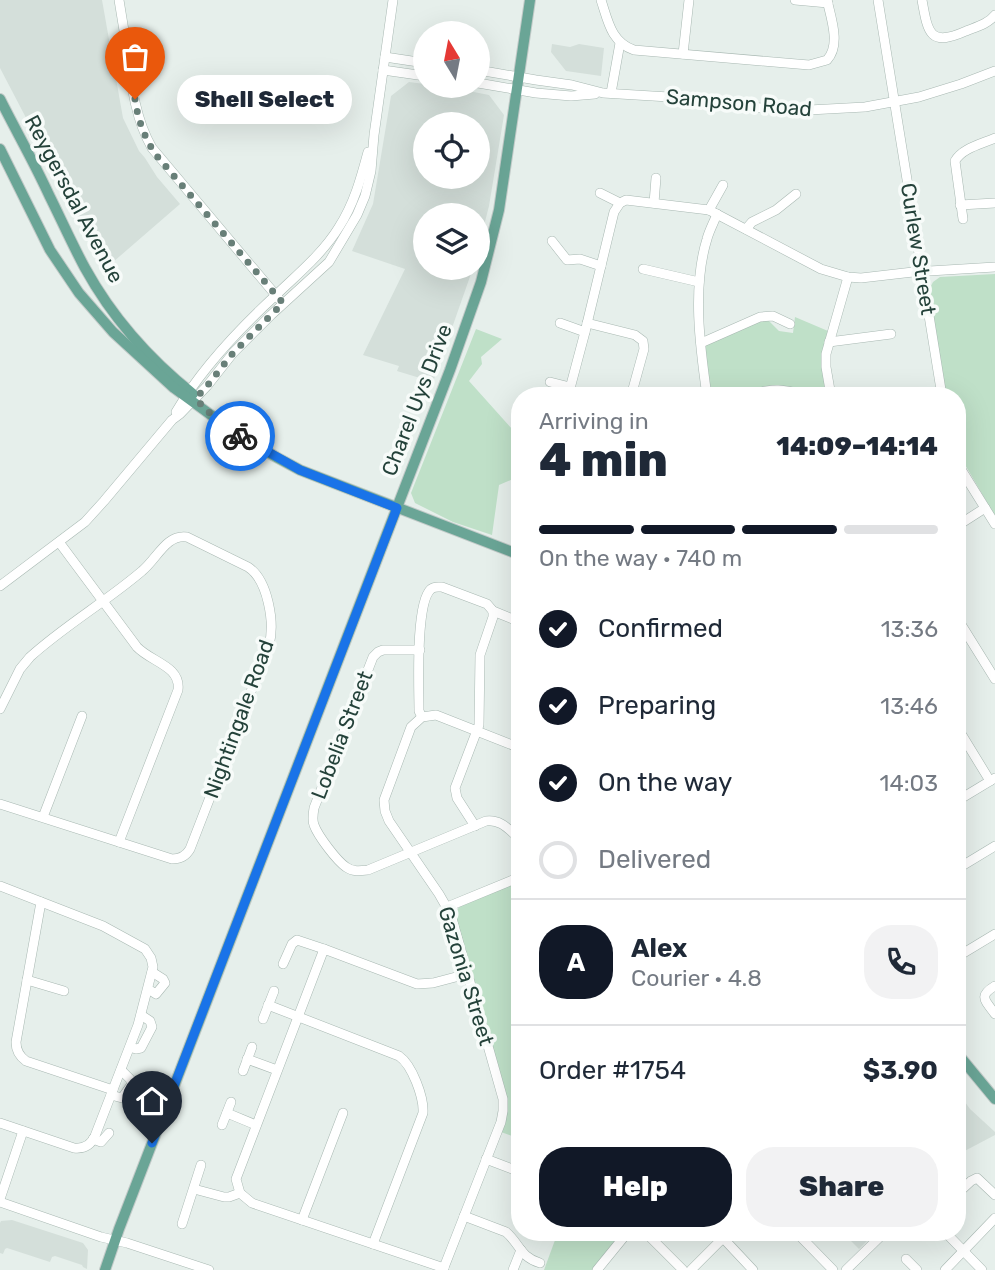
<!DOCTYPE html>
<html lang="en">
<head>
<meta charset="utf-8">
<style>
	body { margin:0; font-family:Rubik,sans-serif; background:#f2f2f3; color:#1f2937; height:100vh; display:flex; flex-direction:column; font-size:26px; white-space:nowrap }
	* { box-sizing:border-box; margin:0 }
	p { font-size:23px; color:#747a83 }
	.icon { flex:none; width:38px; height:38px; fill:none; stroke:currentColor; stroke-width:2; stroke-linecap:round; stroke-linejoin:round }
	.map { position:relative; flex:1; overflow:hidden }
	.side { position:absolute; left:511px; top:387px; width:455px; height:854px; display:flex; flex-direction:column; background:#fff; border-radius:28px; box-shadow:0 7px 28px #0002 }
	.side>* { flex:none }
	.needle { width:46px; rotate:350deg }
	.controls { position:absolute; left:413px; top:21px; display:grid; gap:14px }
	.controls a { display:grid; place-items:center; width:77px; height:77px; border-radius:50%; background:#fff; box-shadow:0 7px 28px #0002; font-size:35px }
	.pin { position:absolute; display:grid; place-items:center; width:60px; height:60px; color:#fff; margin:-72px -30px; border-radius:50% 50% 50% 0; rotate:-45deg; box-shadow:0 0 7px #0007 }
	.pin .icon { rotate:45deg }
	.courier { position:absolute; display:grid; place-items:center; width:70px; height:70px; margin:-35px; border:5px solid #1a73e8; border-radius:50%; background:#fff; color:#222; box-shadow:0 2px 9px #0007 }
	.bubble { position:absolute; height:49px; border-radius:24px; background:#fff; box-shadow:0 7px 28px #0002; font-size:23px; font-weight:800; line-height:49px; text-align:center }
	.head em { font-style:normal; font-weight:800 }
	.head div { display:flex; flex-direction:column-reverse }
	.head { display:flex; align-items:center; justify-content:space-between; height:119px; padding:0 28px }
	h1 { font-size:46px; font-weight:800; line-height:52px }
	.bar { display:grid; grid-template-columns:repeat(4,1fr); gap:10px 7px; align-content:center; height:84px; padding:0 28px }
	.bar i { height:9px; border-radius:5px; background:#e0e1e3 }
	.bar .active { background:#111827 }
	.bar p { grid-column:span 4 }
	.line { display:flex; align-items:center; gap:18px; padding:0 28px; border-top:2px solid #e0e1e3 }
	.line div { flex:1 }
	.round { display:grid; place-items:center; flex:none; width:74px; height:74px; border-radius:28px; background:#f2f2f3 }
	ol { padding:0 28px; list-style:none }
	li { display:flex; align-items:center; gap:21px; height:77px }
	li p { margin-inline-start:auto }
	li .icon { padding:7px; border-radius:50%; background:#111827; color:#fff; stroke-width:4 }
	li:last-child { color:#747a83 }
	li i { width:38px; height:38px; border:4px solid #e0e1e3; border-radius:50% }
	.action { display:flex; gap:14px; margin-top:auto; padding:14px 28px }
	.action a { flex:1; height:80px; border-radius:28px; background:#111827; color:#fff; font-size:28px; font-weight:800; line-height:80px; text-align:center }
	.action a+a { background:#f2f2f3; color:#1f2937 }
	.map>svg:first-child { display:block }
</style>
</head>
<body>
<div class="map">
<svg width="995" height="1270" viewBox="0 0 995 1270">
	<rect width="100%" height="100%" fill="#e6efeb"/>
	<g fill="#d4dfda" fill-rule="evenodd">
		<polygon points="0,0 102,0 123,118 139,151 145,158 157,177 180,204 105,269 0,68"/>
		<polygon points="552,44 570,47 579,44 604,48 601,76 566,71 551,52"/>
		<path d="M409,82L425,84V86H443L489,95L504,115L489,206L478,249V215H425V268H473L433,382L397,371L399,366L363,355L405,269L352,251L373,204L391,96ZM425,124H478V177H425Z"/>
		<polygon points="957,1091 970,1109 995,1132 995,1135 957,1155"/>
		<polygon points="12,1220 83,1243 88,1250 87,1269 83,1267 82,1265 55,1256 52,1257 50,1262 7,1248 5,1249 3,1254 0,1253 0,1223 1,1221"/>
		<polygon points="842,1232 876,1232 859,1249"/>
	</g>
	<g fill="#bfe0c8">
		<polygon points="995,274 995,516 957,451 957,396 946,395 929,290 933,282 940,277"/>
		<polygon points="795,317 828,331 827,392 821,395 773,385 740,395 711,395 704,348 706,345 760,320 768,320 779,331 793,333"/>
		<polygon points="476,329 502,339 481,357 482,364 469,381 520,438 520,476 499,485 492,535 453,522 415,503 411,493"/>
		<polygon points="520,880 520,1139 501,1132 507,1116 507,1099 454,916 456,911 461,905"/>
		<polygon points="558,1232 623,1232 592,1270 544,1270"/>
	</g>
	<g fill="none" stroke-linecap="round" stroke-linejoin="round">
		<defs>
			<g id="minor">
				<polyline points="119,0 127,49"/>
				<path d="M601,0C608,21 611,42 634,50L809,65L827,60C841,45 831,18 827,0"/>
				<polyline points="795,0 828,3"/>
				<polyline points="878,0 942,396"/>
				<path d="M922,0C928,34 930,47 966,31C976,27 988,24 995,15"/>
				<polyline points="683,54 689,0"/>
				<path d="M128,57C132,89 136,120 152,148L279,299"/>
				<polyline points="385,57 425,63"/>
				<polyline points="383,70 425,76"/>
				<polyline points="478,70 536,80 572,85 603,93 669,97 769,109 809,110 865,107 919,97 961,84 995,71"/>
				<polyline points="478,83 536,93 571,96 595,94"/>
				<polyline points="611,93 620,43"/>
				<polyline points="600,193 620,203"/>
				<polyline points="654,203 656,178"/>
				<polyline points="960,205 995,203"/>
				<polyline points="709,210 723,185"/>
				<path d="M963,219L955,161C962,148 982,144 995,138"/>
				<polyline points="746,229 752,222 776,210 796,194"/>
				<polyline points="552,241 567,260 580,259 601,266"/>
				<polyline points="643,269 699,282"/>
				<polyline points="560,323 585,332"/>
				<polyline points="587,323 635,335 643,341 644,349 631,396"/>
				<polyline points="829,342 891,334"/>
				<polyline points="701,343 760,317 773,316 790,324"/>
				<polyline points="550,382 570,387"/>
				<polyline points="568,396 585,332 614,212 620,203 626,200 709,210 821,269 848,277 861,278 913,272 995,267"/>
				<path d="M707,396C700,347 692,287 707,239C709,231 714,222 717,214"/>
				<path d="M749,396C773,386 786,390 810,396"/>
				<polyline points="831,396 826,367 826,354 848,277"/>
				<path d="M176,412C201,369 240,328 277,294C299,273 323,253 339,227C354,204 361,178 368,152"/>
				<polyline points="957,463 995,524"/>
				<polyline points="957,526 985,508"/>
				<path d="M59,542L137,647C151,662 181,666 178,690L119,842"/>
				<polyline points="0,586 85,522 104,501 172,420 180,414 207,386 233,353 271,315 329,262 357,215 365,196 371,171 374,135 393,0"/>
				<polyline points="957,618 995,679"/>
				<path d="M420,650H383L378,652L373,657L314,808C313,814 312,820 314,825C318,836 337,861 346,867C353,872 360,871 368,870L486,821C501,819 509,830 520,839"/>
				<path d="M0,709L20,669L30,657C64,626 107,601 142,571C157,559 166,534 187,537L248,567C268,580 275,623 269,645L190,849C186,856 180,859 172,859L0,804"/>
				<path d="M422,717L419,711C419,688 415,603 431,589C435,586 437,587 442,587L487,604L493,611L520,622"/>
				<polyline points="957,727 990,781"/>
				<polyline points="957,801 995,778"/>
				<polyline points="43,817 82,716"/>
				<polyline points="475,826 457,798 455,788 479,725 480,655 493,617 493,611"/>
				<polyline points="957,869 995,846"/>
				<path d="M0,886L103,926L145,949L151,958L153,967L138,1025L95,1136C91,1145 84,1149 74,1148L0,1123"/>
				<path d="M41,902L16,1042C16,1050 19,1056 26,1061L113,1090"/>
				<polyline points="447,907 520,877"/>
				<polyline points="957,957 995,934"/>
				<polyline points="283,964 292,944 297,940 324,949"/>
				<polyline points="27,980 64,991"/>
				<path d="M995,986C978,996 985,1000 995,1014"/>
				<polyline points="148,989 156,994 165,983 163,979 152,972"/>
				<path d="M268,1005L399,1056C412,1065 424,1097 423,1113L373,1244"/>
				<polyline points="263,1019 274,991"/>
				<polyline points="130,1047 136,1049 141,1048 152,1027 150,1021 141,1015"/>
				<polyline points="247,1059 277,1070"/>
				<polyline points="243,1071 252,1047"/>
				<polyline points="111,1095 122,1098 132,1084 130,1079 121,1070"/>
				<polyline points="227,1113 256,1125"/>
				<polyline points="222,1125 231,1102"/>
				<polyline points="93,1139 101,1142 109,1133"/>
				<polyline points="486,1159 520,1172"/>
				<polyline points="194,1189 224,1197 229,1197 240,1193"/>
				<polyline points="957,1194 971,1181 977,1178 995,1195"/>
				<polyline points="0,1199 23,1131"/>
				<polyline points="0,1202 101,1237 127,1243 209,1270"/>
				<path d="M464,1216L506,1232C520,1244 520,1257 540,1263"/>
				<polyline points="302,1220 343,1113"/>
				<polyline points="182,1224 201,1165"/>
				<polyline points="645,1232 683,1270"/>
				<polyline points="796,1232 833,1270"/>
				<polyline points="945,1232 982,1270"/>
				<polyline points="723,1238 753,1270"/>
				<polyline points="906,1259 917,1270"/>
				<polyline points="444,1268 252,1203 240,1193 236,1179 324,949 417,984 433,983 467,974"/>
				<polyline points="443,1270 501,1122 503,1111 503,1099 451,915 439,894 389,821 385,811 384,800 411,727 422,717 436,715 520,748"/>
				<polyline points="513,1270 521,1250"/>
				<polyline points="597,1270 628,1232"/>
				<polyline points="691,1270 729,1232"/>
				<polyline points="846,1270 885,1232"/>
				<polyline points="945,1270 995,1218"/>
			</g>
			<g id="major">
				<path d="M0,99C16,131 34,162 49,195C61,219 72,244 85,268C112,317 149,359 193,394"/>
				<polyline points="0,149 50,250 79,293 113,332 174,388 237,434 276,457 300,470 520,555"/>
				<polyline points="957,1053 995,1099"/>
				<polyline points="105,1270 119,1229 450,370 481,282 499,210 530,0"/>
			</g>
		</defs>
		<use href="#minor" stroke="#a8b8b2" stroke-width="10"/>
		<use href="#major" stroke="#c2cac8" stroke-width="12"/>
		<use href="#minor" stroke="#fff" stroke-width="9"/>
		<use href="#major" stroke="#6aa596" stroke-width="10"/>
	</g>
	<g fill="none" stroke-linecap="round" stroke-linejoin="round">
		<path stroke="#687f78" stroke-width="7" stroke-dasharray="0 12.6" d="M135,99C138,120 144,137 156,155L283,303L233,353L207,386L197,397L202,407L240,436"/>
		<polyline stroke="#1a73e8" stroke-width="9" points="152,1143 397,508 300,470 240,436"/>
	</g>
	<g text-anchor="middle" stroke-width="7" stroke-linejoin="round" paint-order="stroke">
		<g font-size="21" fill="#24423a" stroke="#f7fbf9">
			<text transform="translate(739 103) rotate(5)" y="7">Sampson Road</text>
			<text transform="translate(74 199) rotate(62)" y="7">Reygersdal Avenue</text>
			<text transform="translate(918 249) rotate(81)" y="7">Curlew Street</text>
			<text transform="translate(417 400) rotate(-69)" y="7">Charel Uys Drive</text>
			<text transform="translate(239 719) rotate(-70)" y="7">Nightingale Road</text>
			<text transform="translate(342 735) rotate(-69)" y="7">Lobelia Street</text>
			<text transform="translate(466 976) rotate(73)" y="7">Gazonia Street</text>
		</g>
	</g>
</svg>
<div class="controls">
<a><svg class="needle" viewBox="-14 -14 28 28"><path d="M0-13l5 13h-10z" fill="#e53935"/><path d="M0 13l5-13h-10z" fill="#747a83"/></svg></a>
<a><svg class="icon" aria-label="locate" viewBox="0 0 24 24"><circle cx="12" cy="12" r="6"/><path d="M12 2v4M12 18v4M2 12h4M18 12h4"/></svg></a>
<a><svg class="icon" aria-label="layers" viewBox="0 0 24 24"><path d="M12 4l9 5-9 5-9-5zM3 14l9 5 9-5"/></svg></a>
</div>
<div class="pin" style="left:135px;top:99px;background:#ea580c"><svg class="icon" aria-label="bag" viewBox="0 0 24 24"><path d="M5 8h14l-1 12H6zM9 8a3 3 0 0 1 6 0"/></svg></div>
<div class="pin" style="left:152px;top:1143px;background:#1f2937"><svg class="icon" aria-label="home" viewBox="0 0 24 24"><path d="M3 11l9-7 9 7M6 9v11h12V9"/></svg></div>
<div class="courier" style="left:240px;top:436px"><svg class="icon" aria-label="bike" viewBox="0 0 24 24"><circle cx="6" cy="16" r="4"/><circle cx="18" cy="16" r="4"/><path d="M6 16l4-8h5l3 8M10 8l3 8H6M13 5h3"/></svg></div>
<div class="bubble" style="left:177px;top:75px;width:175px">Shell Select</div>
<section class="side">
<div class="head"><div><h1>4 min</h1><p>Arriving in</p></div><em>14:09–14:14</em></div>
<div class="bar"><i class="active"></i><i class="active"></i><i class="active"></i><i></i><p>On the way · 740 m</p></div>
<ol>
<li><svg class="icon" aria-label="check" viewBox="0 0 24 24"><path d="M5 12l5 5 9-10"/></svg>Confirmed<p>13:36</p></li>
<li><svg class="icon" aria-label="check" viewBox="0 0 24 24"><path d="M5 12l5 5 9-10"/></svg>Preparing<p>13:46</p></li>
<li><svg class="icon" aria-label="check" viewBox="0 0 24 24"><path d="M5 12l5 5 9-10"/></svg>On the way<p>14:03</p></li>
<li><i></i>Delivered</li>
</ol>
<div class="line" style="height:126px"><b class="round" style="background:#111827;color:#fff">A</b><div><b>Alex</b><p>Courier · 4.8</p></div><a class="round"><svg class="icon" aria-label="phone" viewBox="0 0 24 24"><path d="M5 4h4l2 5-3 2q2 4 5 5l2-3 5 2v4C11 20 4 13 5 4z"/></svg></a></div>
<div class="line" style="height:91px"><div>Order #1754</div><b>$3.90</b></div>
<div class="action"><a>Help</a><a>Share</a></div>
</section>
</div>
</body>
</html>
